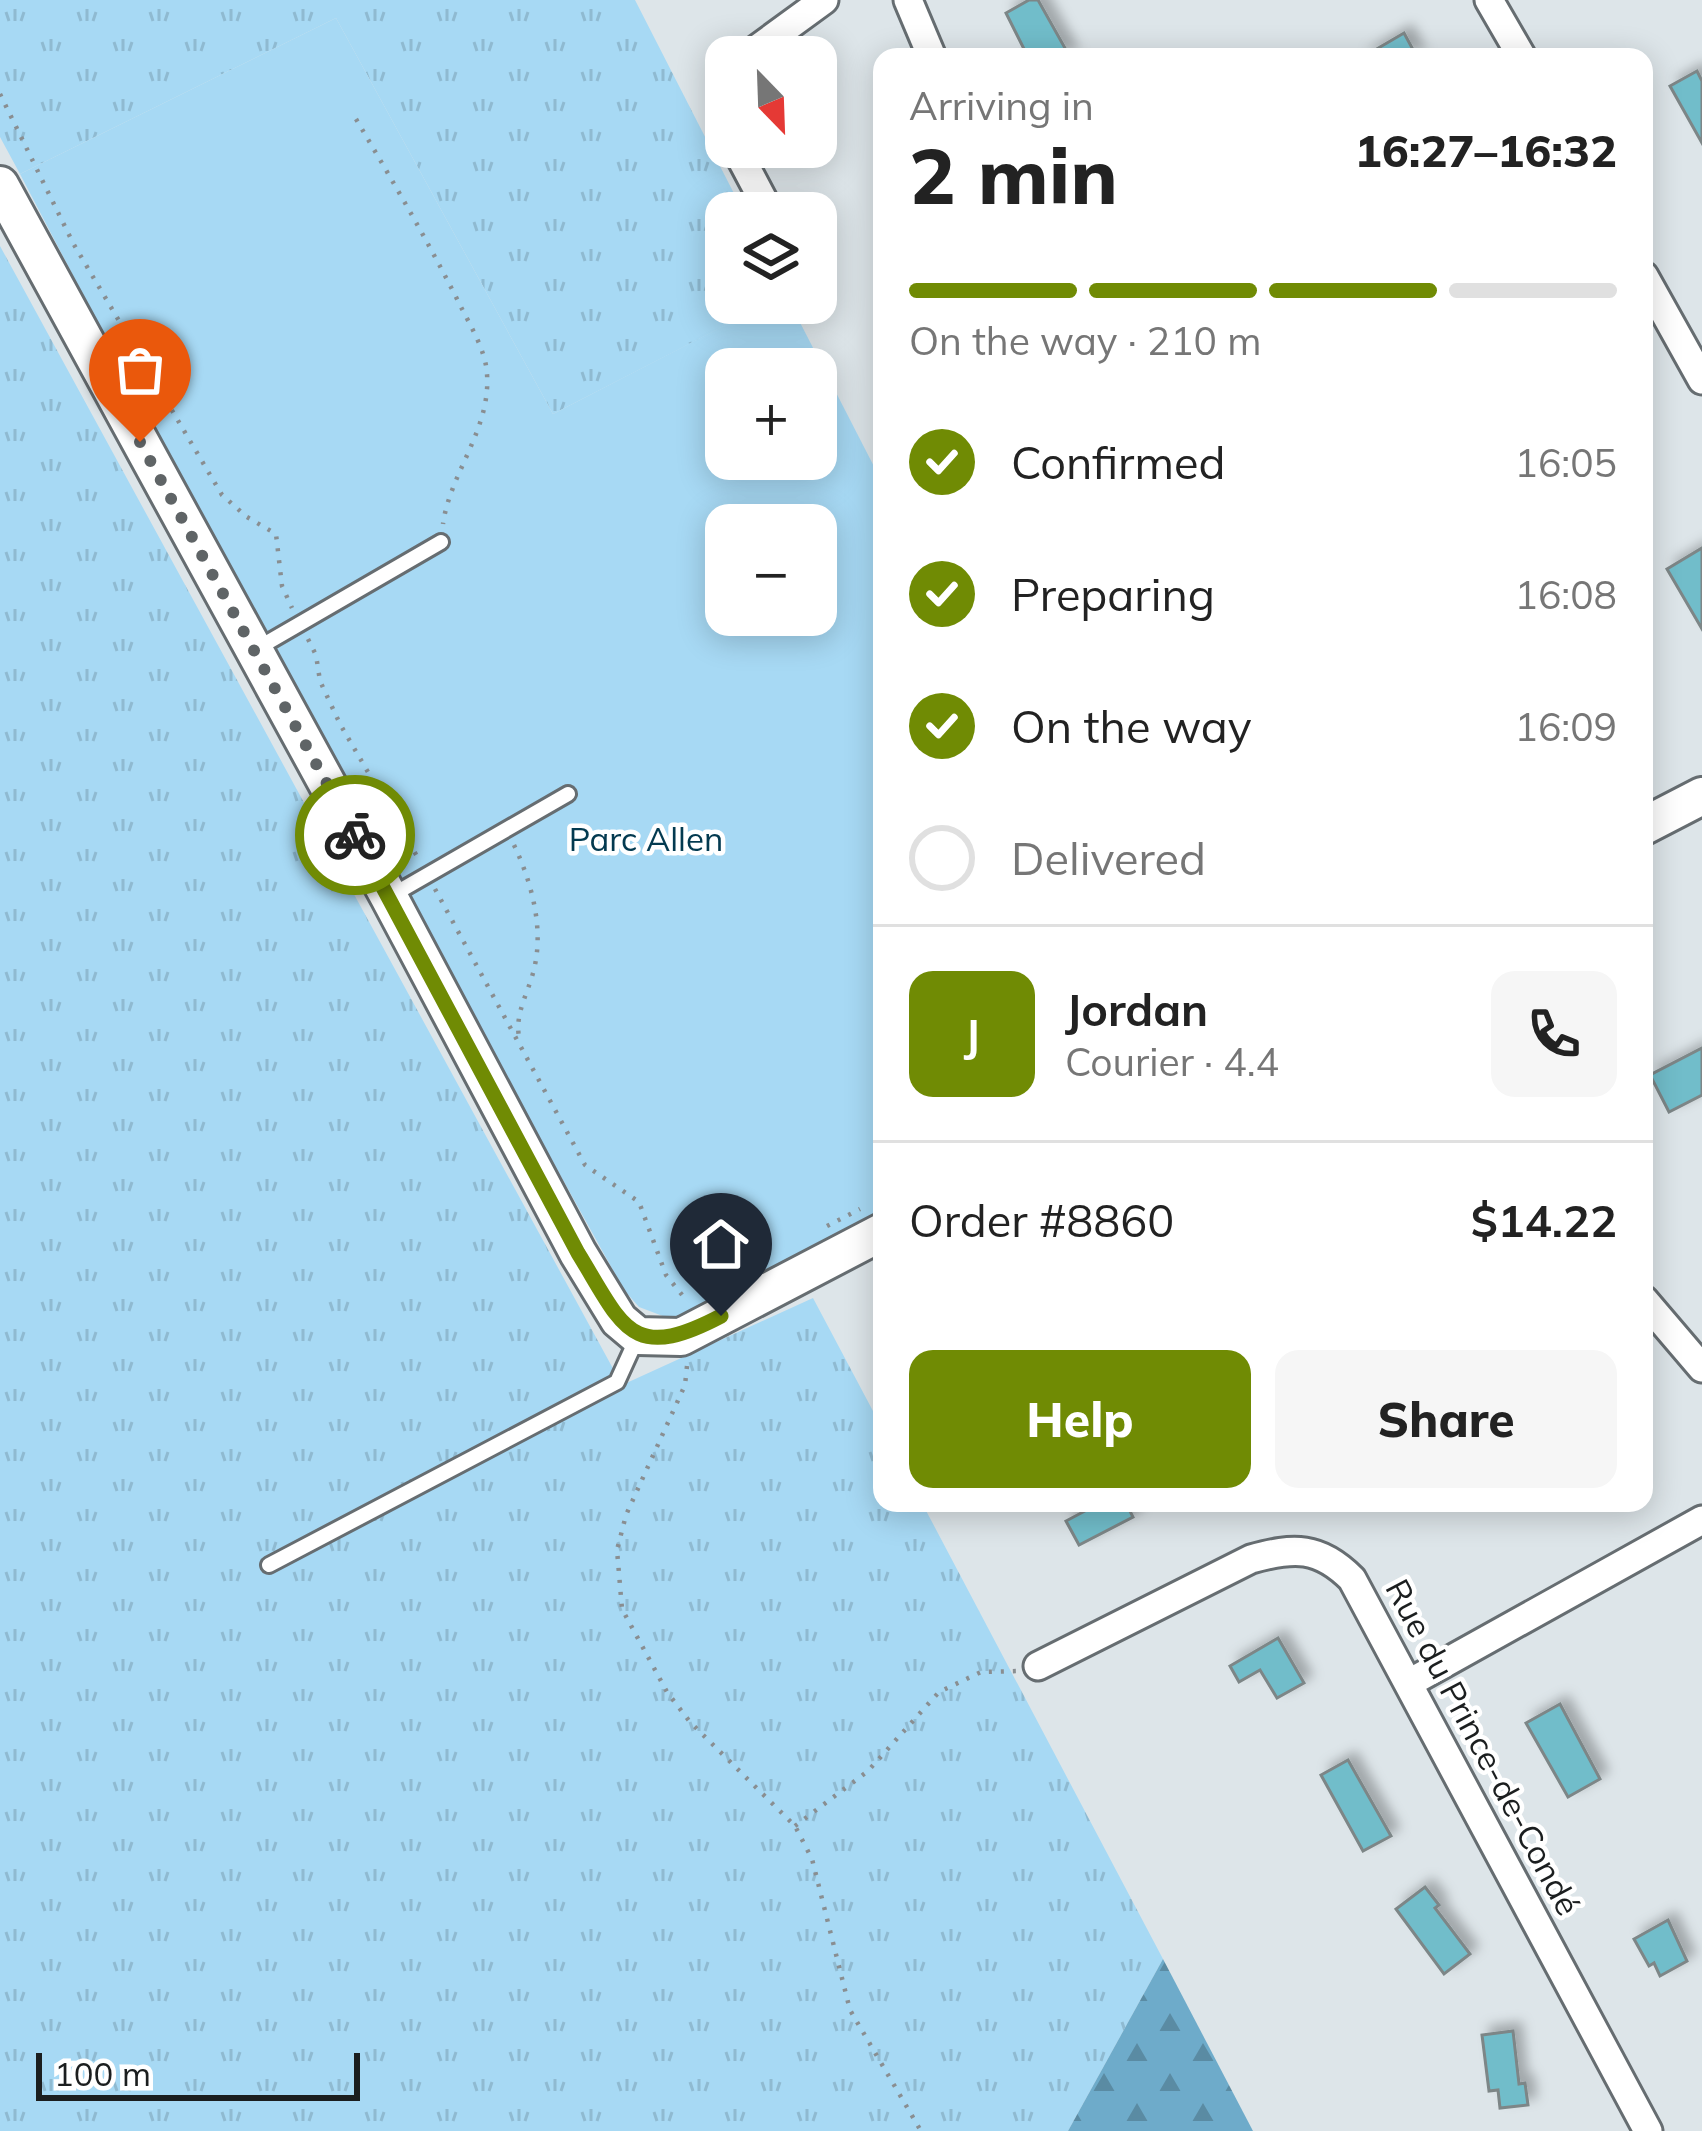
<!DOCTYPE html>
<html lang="en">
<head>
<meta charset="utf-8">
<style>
	body { margin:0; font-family:Mulish,sans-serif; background:#f6f6f6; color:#222; height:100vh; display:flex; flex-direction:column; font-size:45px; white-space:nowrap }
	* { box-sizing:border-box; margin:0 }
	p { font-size:39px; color:#767676 }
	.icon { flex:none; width:66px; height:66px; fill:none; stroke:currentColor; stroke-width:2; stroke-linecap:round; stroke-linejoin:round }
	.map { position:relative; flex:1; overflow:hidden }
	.side { position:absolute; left:873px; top:48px; width:780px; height:1464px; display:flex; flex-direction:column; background:#fff; border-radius:24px; box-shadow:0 6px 30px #0003 }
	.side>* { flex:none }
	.needle { width:78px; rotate:157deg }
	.tools { position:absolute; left:705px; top:36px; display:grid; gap:24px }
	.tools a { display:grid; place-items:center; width:132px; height:132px; border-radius:24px; background:#fff; box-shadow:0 6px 30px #0003; font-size:60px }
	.scale { position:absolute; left:36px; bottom:30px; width:324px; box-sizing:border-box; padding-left:12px; border:6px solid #1b1e1f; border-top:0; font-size:33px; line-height:42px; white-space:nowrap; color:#1b1e1f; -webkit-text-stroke:9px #fff; paint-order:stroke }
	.pin { position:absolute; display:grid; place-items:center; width:102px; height:102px; color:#fff; margin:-123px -51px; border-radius:50% 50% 50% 0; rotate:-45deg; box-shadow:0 0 12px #0007 }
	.pin .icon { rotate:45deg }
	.courier { position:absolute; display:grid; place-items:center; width:120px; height:120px; margin:-60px; border:9px solid #708b04; border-radius:50%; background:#fff; color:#222; box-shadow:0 3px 15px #0007 }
	.headline em { font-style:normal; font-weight:800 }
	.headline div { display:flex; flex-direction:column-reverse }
	.headline { display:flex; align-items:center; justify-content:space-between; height:204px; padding:0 36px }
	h1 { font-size:78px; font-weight:800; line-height:90px }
	.bar { display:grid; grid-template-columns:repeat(4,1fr); gap:18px 12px; align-content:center; height:144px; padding:0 36px }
	.bar i { height:15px; border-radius:9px; background:#e0e0e0 }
	.bar .active { background:#708b04 }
	.bar p { grid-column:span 4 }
	.line { display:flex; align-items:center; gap:30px; padding:0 36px; border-top:3px solid #e0e0e0 }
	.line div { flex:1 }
	.round { display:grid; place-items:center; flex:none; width:126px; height:126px; border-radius:24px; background:#f6f6f6 }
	ol { padding:0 36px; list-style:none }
	li { display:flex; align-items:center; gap:36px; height:132px }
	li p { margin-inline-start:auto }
	li .icon { padding:12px; border-radius:50%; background:#708b04; color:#fff; stroke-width:4 }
	li:last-child { color:#767676 }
	li i { width:66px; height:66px; border:6px solid #e0e0e0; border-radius:50% }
	.button { display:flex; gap:24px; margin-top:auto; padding:24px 36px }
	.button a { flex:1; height:138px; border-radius:24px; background:#708b04; color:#fff; font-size:48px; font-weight:800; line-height:138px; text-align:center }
	.button a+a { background:#f6f6f6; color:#222 }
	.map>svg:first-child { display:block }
</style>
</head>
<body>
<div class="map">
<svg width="1702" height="2131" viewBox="0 0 1702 2131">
	<defs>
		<pattern id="grass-tufts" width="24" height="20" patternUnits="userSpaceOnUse" patternTransform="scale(3)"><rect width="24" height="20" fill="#a7d9f4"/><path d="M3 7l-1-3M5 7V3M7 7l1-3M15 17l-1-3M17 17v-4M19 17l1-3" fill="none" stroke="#8fbad1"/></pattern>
		<pattern id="forest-firs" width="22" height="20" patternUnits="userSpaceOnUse" patternTransform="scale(3)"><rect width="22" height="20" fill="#6eabca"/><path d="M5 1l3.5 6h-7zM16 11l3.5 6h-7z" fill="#5a8ba3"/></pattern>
		<filter id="shadow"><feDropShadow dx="8" dy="-8" stdDeviation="6" flood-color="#0004"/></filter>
	</defs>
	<rect width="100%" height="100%" fill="#dde5e9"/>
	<g fill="url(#grass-tufts)">
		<polygon points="0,0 635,0 744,213 726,213 726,303 769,303 553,414 336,18 20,174 0,137"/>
		<polygon points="0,246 622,1385 813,1298 882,1428 882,1503 922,1503 1163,1959 1068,2131 0,2131"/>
	</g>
	<polygon fill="url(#forest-firs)" points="1163,1959 1253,2131 1068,2131"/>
	<path fill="#a7d9f4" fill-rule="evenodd" d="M336,18L553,414L768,303H790L882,482V1215L676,1321L639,1307L624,1290L262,637L20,174ZM726,369H816V459H726ZM726,525H816V615H726Z"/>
	<g fill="#71bdca" stroke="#7d8687" stroke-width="3" filter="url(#shadow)">
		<polygon points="1029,0 1038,0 1070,57 1028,57 1006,13"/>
		<polygon points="1404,33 1417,57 1363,57"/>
		<polygon points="1697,71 1702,81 1702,143 1670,86"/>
		<polygon points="1702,548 1702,629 1667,569"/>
		<polygon points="1702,1048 1702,1095 1669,1112 1650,1075"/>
		<polygon points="1100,1503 1126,1503 1133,1517 1079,1545 1066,1521"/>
		<polygon points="1278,1638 1304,1683 1277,1698 1260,1670 1239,1682 1230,1666"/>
		<polygon points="1560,1704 1600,1779 1568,1797 1526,1723"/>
		<polygon points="1348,1760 1391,1836 1363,1851 1321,1775"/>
		<polygon points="1425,1887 1439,1905 1435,1908 1470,1954 1444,1974 1396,1909"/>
		<polygon points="1668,1920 1687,1961 1660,1976 1654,1963 1649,1966 1634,1939"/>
		<polygon points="1513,2031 1519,2084 1525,2083 1528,2105 1500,2108 1498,2090 1489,2091 1482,2035"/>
	</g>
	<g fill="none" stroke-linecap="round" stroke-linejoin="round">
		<defs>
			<g id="lane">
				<polyline points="258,648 441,542"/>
				<polyline points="389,897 568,794"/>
				<polyline points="269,1565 617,1382 638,1336"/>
			</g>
			<g id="street">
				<polyline points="908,0 932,57"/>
				<polyline points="1489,0 1522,57"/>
				<polyline points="746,57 824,0"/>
				<polyline points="726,84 722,105 726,124"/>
				<polyline points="735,147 770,213"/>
				<polyline points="1644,276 1702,380"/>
				<polyline points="1644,1300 1702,1368"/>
				<path d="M1038,1666L1251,1559C1294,1547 1319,1546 1352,1579L1648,2131"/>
				<polyline points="1409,1683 1702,1520"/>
			</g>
			<g id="secondary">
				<polyline points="0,185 389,897 578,1253 619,1320 638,1336 681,1337 882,1232"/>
				<polyline points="1644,826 1702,796"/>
			</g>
		</defs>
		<use href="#lane" stroke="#666d71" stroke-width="20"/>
		<use href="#street" stroke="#666d71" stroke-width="33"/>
		<use href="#secondary" stroke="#666d71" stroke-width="42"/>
		<g stroke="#898e91" stroke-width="4.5" stroke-dasharray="3 9" stroke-linecap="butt">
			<polyline points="0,94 73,243 222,495 247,517 276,534 282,586 292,608"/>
			<path d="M356,119C392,180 428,241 460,305C470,325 486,351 487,374C491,429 450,473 443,524"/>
			<polyline points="308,639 316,655 320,681 340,724 418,858"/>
			<path d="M514,845C532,883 545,931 533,973C527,995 515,1014 519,1037"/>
			<polyline points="435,889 585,1165 639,1202 666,1275 687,1301"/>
			<polyline points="827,1226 860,1209"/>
			<polyline points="687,1366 685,1385 626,1515 617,1550 622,1609 667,1692 690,1722 795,1826 812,1859 850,2010 921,2131"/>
			<polyline points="795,1826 868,1771 939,1692 981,1672 1019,1671"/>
		</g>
		<use href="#lane" stroke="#fff" stroke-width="14"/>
		<use href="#street" stroke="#fff" stroke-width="27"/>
		<use href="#secondary" stroke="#fff" stroke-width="36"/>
	</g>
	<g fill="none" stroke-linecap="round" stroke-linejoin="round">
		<polyline stroke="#5f6466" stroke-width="12" stroke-dasharray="0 21.6" points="140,442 355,835"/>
		<path stroke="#708b04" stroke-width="15" d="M355,835L578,1253C623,1326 630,1364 721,1316"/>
	</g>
	<g text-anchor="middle" stroke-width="9" stroke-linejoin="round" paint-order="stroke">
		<g font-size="33" fill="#033a50" stroke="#fff">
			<text x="646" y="851">Parc Allen</text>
		</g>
		<g font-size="33" fill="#1b1e1f" stroke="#fff">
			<text transform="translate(1483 1747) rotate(62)" y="12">Rue du Prince-de-Condé</text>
		</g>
	</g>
</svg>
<div class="tools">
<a><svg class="needle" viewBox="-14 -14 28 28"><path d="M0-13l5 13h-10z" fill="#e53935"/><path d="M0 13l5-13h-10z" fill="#767676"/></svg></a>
<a><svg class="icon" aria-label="layers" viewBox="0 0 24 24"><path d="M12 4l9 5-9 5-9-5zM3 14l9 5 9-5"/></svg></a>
<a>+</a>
<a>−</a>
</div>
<div class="scale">100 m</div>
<div class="pin" style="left:140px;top:442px;background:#ea580c"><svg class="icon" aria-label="bag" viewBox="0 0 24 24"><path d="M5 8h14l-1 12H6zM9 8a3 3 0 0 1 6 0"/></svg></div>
<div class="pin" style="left:721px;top:1316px;background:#1f2937"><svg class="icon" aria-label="home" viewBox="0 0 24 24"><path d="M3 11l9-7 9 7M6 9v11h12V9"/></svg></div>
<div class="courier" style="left:355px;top:835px"><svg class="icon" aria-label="bike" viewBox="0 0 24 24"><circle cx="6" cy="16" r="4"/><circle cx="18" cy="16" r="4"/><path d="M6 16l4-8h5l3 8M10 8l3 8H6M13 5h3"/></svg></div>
<section class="side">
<div class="headline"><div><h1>2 min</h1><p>Arriving in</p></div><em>16:27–16:32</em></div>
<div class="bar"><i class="active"></i><i class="active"></i><i class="active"></i><i></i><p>On the way · 210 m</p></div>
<ol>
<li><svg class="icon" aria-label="check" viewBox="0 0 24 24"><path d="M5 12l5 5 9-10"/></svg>Confirmed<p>16:05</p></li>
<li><svg class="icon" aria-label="check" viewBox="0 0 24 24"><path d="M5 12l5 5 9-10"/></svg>Preparing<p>16:08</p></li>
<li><svg class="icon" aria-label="check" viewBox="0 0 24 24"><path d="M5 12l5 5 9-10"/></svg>On the way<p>16:09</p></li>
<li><i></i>Delivered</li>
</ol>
<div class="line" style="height:216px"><b class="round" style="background:#708b04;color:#fff">J</b><div><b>Jordan</b><p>Courier · 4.4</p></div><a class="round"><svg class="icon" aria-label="phone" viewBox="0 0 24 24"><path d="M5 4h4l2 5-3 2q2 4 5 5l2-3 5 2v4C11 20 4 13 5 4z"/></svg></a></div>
<div class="line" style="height:156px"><div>Order #8860</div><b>$14.22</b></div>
<div class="button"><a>Help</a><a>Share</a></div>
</section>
</div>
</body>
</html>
